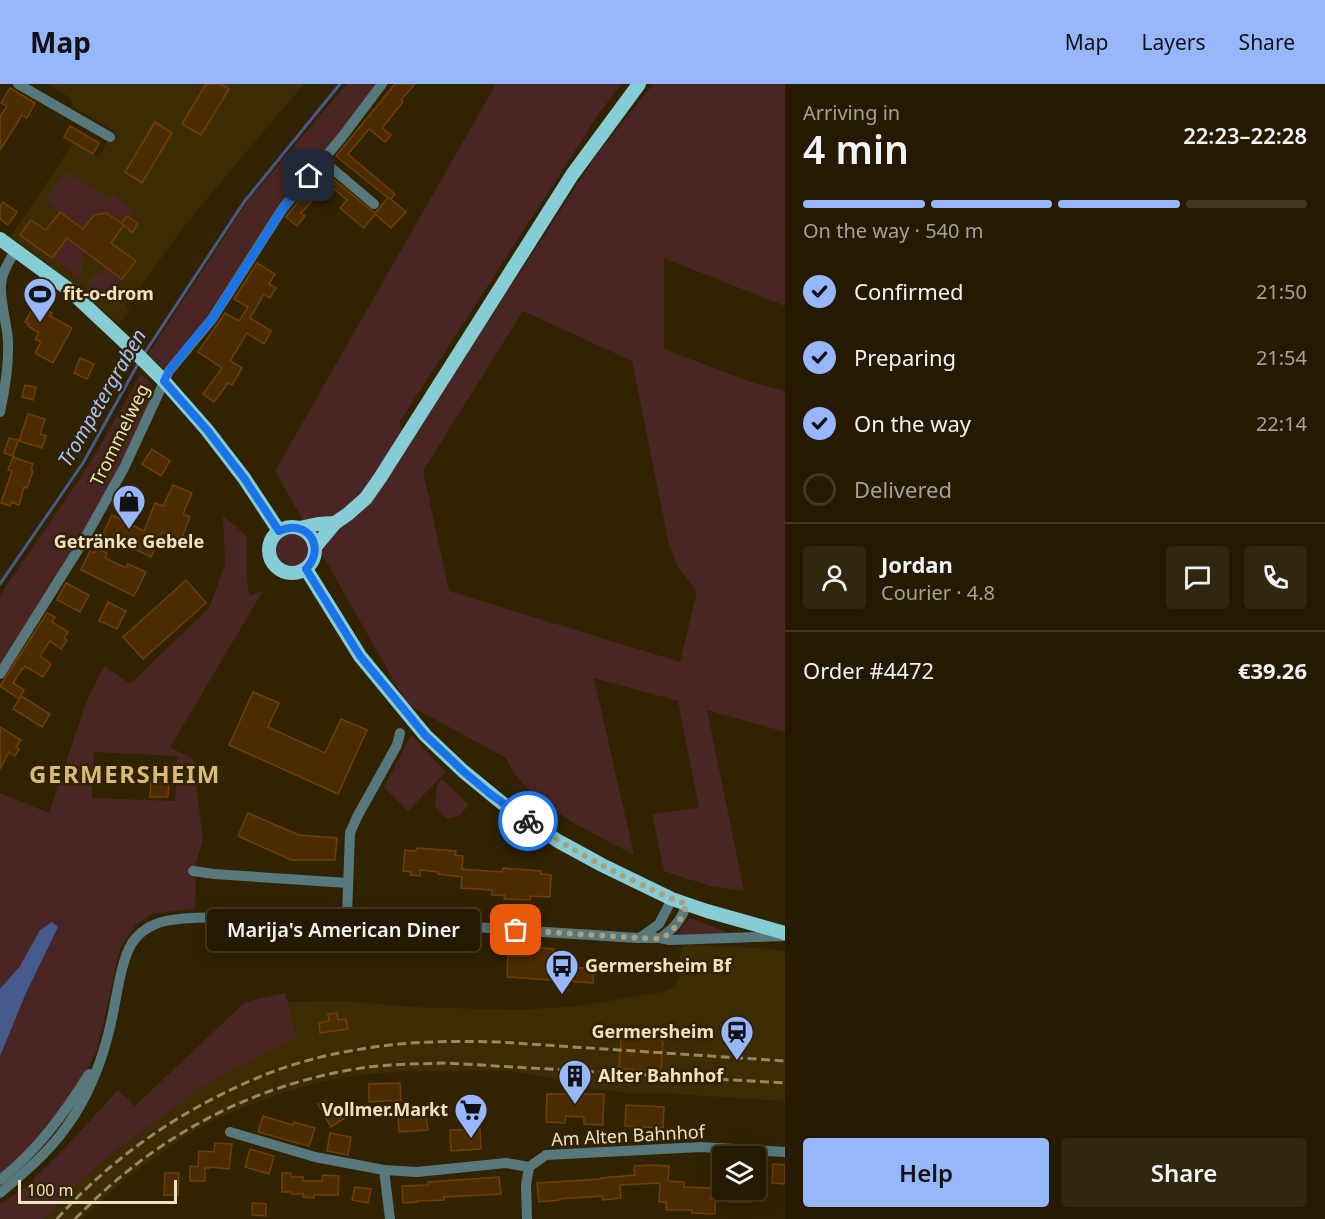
<!DOCTYPE html>
<html lang="en">
<head>
<meta charset="utf-8">
<style>
	body { margin:0; font-family:"Noto Sans",sans-serif; background:#31270f; color:#f1f3f6; height:100vh; display:flex; flex-direction:column; font-size:22px; white-space:nowrap }
	* { box-sizing:border-box; margin:0 }
	p { font-size:20px; color:#a3a199 }
	.icon { flex:none; width:33px; height:33px; fill:none; stroke:currentColor; stroke-width:2; stroke-linecap:round; stroke-linejoin:round }
	.map { position:relative; flex:1; overflow:hidden }
	.panel { display:flex; flex-direction:column; background:#251a00; width:540px }
	.panel>* { flex:none }
	.fabs { position:absolute; left:712px; top:1062px; display:grid; gap:12px }
	.fabs a { display:grid; place-items:center; width:54px; height:54px; border-radius:6px; background:#251a00; box-shadow:0 3px 15px #0003,0 0 0 2px #423822; font-size:30px }
	.scale { position:absolute; left:18px; bottom:15px; width:159px; box-sizing:border-box; padding-left:6px; border:3px solid #f0e1c0; border-top:0; font-size:16px; line-height:21px; white-space:nowrap; color:#f0e1c0; -webkit-text-stroke:4px #312200; paint-order:stroke }
	.pin { position:absolute; display:grid; place-items:center; width:51px; height:51px; color:#fff; margin:-26px; border-radius:12px; box-shadow:0 3px 9px #0006 }
	.courier { position:absolute; display:grid; place-items:center; width:60px; height:60px; margin:-30px; border:4px solid #1a73e8; border-radius:50%; background:#fff; color:#222; box-shadow:0 2px 8px #0007 }
	.bubble { position:absolute; height:42px; border-radius:6px; background:#251a00; box-shadow:0 3px 15px #0003,0 0 0 2px #423822; font-size:20px; font-weight:600; line-height:42px; text-align:center }
	.overview em { font-style:normal; font-weight:600 }
	.overview div { display:flex; flex-direction:column-reverse }
	.overview { display:flex; align-items:center; justify-content:space-between; height:102px; padding:0 18px }
	h1 { font-size:39px; font-weight:600; line-height:45px }
	.bar { display:grid; grid-template-columns:repeat(4,1fr); gap:9px 6px; align-content:center; height:72px; padding:0 18px }
	.bar i { height:8px; border-radius:4px; background:#423822 }
	.bar .selected { background:#96b6fd }
	.bar p { grid-column:span 4 }
	.line { display:flex; align-items:center; gap:15px; padding:0 18px; border-top:2px solid #423822 }
	.line div { flex:1 }
	.round { display:grid; place-items:center; flex:none; width:63px; height:63px; border-radius:6px; background:#31270f }
	ol { padding:0 18px; list-style:none }
	li { display:flex; align-items:center; gap:18px; height:66px }
	li p { margin-inline-start:auto }
	li .icon { padding:6px; border-radius:50%; background:#96b6fd; color:#111; stroke-width:4 }
	li:last-child { color:#a3a199 }
	li i { width:33px; height:33px; border:3px solid #423822; border-radius:50% }
	.primary-button { display:flex; gap:12px; margin-top:auto; padding:12px 18px }
	.primary-button a { flex:1; height:69px; border-radius:6px; background:#96b6fd; color:#111; font-size:24px; font-weight:600; line-height:69px; text-align:center }
	.primary-button a+a { background:#31270f; color:#f1f3f6 }
	header { display:flex; align-items:center; gap:36px; box-sizing:border-box; height:84px; padding:0 30px; background:#96b6fd; color:#111 }
	header strong { font-size:28px }
	nav { display:flex; gap:33px; margin-inline-start:auto; font-size:21px }
	main { display:flex; flex:1; min-height:0 }
	.map>svg:first-child { display:block }
</style>
</head>
<body>
<header>
<strong>Map</strong>
<nav><a>Map</a><a>Layers</a><a>Share</a></nav>
</header>
<main>
<div class="map">
<svg width="785" height="1135" viewBox="0 0 785 1135">
	<rect width="100%" height="100%" fill="#312200"/>
	<g fill="#3c2c04">
		<polygon points="47,0 304,0 193,131 126,222 130,226 119,240 77,203 11,152 73,59 98,73 114,47 76,25 69,13"/>
		<polygon points="688,861 761,864 785,867 785,1017 674,1010 629,1009 596,1005 555,995 509,987 411,987 358,991 322,998 283,1009 244,1023 214,1036 184,1053 126,1094 98,1120 83,1135 44,1135 78,1099 95,1084 124,1060 179,1022 195,1006 249,977 297,953 288,918 346,917 414,923 520,926 579,922 663,908 670,905 677,899 679,893 680,868 684,862"/>
	</g>
	<g fill="#492624" fill-rule="evenodd">
		<polygon points="347,0 380,0 336,55 210,233 167,282 163,284 148,270 249,115"/>
		<path d="M496,0H621L600,28L399,339L409,359L597,70L653,0H785V222L664,174V265L751,298L785,307V648L707,626L744,807L710,802L664,787L652,730L699,724L678,617L594,594L634,771L579,742L536,715L513,688L506,674L407,620L275,387ZM523,227L632,277L669,460L678,483L697,507L680,578L449,507L423,387Z"/>
		<polygon points="65,88 110,115 113,111 133,126 122,140 106,129 94,131 81,147 74,138 45,116"/>
		<polygon points="67,153 85,167 85,170 81,179 83,184 77,193 53,174"/>
		<polygon points="108,184 122,195 110,210 101,211 87,200 94,191 100,191"/>
		<polygon points="141,290 149,297 155,310 113,396 85,450 0,587 0,511 88,383"/>
		<path d="M223,432L247,452V498L250,512L263,507L170,663L193,675L203,755L196,779L195,824L153,830L136,841L120,865L97,967L74,1008L53,1039L0,1093V709L49,729L87,616L104,582L130,600L209,524L225,481ZM94,668L177,672L175,717L92,714Z"/>
		<circle cx="292" cy="466" r="16"/>
		<polygon points="411,651 446,688 408,727 384,703"/>
		<polygon points="442,695 469,721 459,732 447,735 435,723 437,701"/>
		<polygon points="690,834 729,849 675,851"/>
		<polygon points="285,909 297,953 249,977 195,1006 179,1022 124,1060 95,1084 78,1099 44,1135 0,1135 0,1120 23,1105 66,1063 118,1006 135,1022 245,918"/>
	</g>
	<polygon fill="#465b8c" points="52,838 58,843 26,909 0,972 0,905 20,882 40,846"/>
	<g fill="none" stroke-linecap="round" stroke-linejoin="round">
		<g stroke="#465b8c" stroke-width="3">
			<polyline points="144,270 244,118 340,0"/>
			<polyline points="0,500 83,379 139,278"/>
		</g>
	</g>
	<g fill="#4d2b00" stroke="#6e4000" stroke-width="1.5">
		<polygon points="206,0 221,0 229,5 201,51 182,40"/>
		<polygon points="395,0 415,0 401,16 403,18 382,44 391,51 385,58 369,45 348,70 395,110 391,115 406,128 391,144 375,130 364,144 340,124 347,116 328,100 301,129 305,132 297,142 286,133 323,87 375,129 388,114 336,72"/>
		<polygon points="10,4 35,19 27,34 22,31 0,66 0,33 7,22 1,19"/>
		<polygon points="155,38 172,49 142,99 125,88"/>
		<polygon points="70,42 99,59 93,70 64,53"/>
		<polygon points="3,118 17,128 8,141 0,135 0,122"/>
		<polygon points="60,128 83,145 94,131 106,129 124,141 111,159 136,177 122,195 67,154 52,174 20,151 31,136 46,146"/>
		<polygon points="127,132 138,140 132,149 122,139"/>
		<polygon points="257,179 275,190 269,200 276,204 270,214 264,210 250,234 271,247 264,260 247,249 230,277 242,284 232,301 228,299 214,318 203,310 222,284 198,268 225,229 239,237 248,223 234,215"/>
		<polygon points="36,219 52,229 50,232 72,244 53,279 35,269 41,258 35,255 39,249 28,242 29,240 25,238"/>
		<polygon points="80,274 94,280 87,295 74,289"/>
		<polygon points="25,301 36,303 33,316 22,313"/>
		<polygon points="28,330 45,335 40,350 46,352 42,364 19,357"/>
		<polygon points="9,354 18,356 13,372 4,369"/>
		<polygon points="152,365 170,377 161,392 142,380"/>
		<polygon points="13,373 33,380 31,386 33,387 27,404 24,403 19,421 11,418 10,422 1,419 12,387 8,386"/>
		<polygon points="173,401 192,409 183,430 190,433 181,456 162,448 151,473 103,450 112,431 144,447 155,419 163,422"/>
		<polygon points="97,464 107,469 105,474 126,484 128,480 146,488 134,512 81,486 90,467 94,469"/>
		<polygon points="186,496 206,519 143,575 123,553"/>
		<polygon points="66,499 89,511 80,528 57,516"/>
		<polygon points="108,518 126,527 117,545 99,537"/>
		<polygon points="47,529 55,533 52,538 68,548 64,554 67,556 61,565 50,557 40,572 51,580 43,593 25,582 23,585 22,585 13,599 24,606 19,615 0,602"/>
		<polygon points="253,608 279,619 268,643 325,669 341,635 367,646 338,710 229,661"/>
		<polygon points="21,612 50,630 42,643 13,625"/>
		<polygon points="0,643 21,656 16,663 19,665 15,672 9,668 0,685"/>
		<polygon points="151,698 169,698 168,713 150,713"/>
		<polygon points="248,729 299,751 337,754 335,776 291,776 238,752"/>
		<polygon points="417,764 456,767 455,771 463,772 462,785 502,788 503,784 541,787 541,790 551,791 550,813 531,812 530,816 504,815 505,811 492,811 492,806 461,804 462,793 438,790 438,788 420,786 420,792 410,791 411,788 403,787 405,766 416,767"/>
		<polygon points="531,863 554,865 553,874 563,875 562,882 594,885 593,899 507,893 508,871 530,872"/>
		<polygon points="337,929 338,936 346,935 348,945 320,949 319,939 329,937 328,930"/>
		<polygon points="621,953 663,956 661,987 619,985"/>
		<polygon points="400,999 401,1016 369,1018 369,1000"/>
		<polygon points="547,1010 604,1010 603,1041 584,1040 584,1033 566,1032 565,1039 546,1038"/>
		<polygon points="325,1016 332,1027 339,1023 345,1034 331,1043 318,1020"/>
		<polygon points="626,1021 664,1023 663,1044 625,1042"/>
		<polygon points="426,1029 428,1046 399,1048 398,1032"/>
		<polygon points="263,1032 293,1041 294,1038 315,1044 309,1062 258,1048"/>
		<polygon points="480,1045 481,1065 451,1067 450,1046"/>
		<polygon points="330,1049 351,1053 348,1071 327,1067"/>
		<polygon points="215,1059 232,1060 229,1085 210,1083 210,1084 205,1084 205,1097 190,1097 190,1082 198,1083 199,1067 214,1068"/>
		<polygon points="250,1065 274,1072 269,1090 245,1083"/>
		<polygon points="773,1080 785,1081 785,1100 772,1099"/>
		<polygon points="652,1081 669,1082 668,1097 684,1098 684,1103 711,1104 710,1115 715,1115 715,1130 692,1129 692,1126 666,1126 666,1118 659,1118 660,1099 620,1101 621,1114 603,1116 602,1112 559,1115 559,1116 539,1118 537,1099 601,1095 601,1094 635,1091 634,1082"/>
		<polygon points="165,1089 179,1089 178,1111 164,1111"/>
		<polygon points="282,1089 291,1089 291,1093 303,1093 303,1097 322,1097 323,1091 339,1092 338,1111 314,1111 314,1114 303,1113 303,1110 291,1110 291,1108 282,1108"/>
		<polygon points="499,1093 501,1110 444,1113 444,1116 417,1117 417,1118 403,1119 402,1102 428,1101 428,1098"/>
		<polygon points="355,1103 371,1105 368,1119 352,1116"/>
		<rect x="729" y="1106" width="21" height="12"/>
		<polygon points="252,1119 266,1120 266,1132 252,1131"/>
	</g>
	<g fill="none" stroke-linecap="round" stroke-linejoin="round">
		<g stroke="#57787c" stroke-width="10">
			<polyline points="18,0 110,53"/>
			<polyline points="322,76 374,120"/>
			<path d="M0,328C5,305 9,281 8,257C7,239 0,219 1,201C2,188 9,177 16,166"/>
			<polyline points="0,590 81,461 124,384 169,287 212,235 283,124 342,53 382,0"/>
			<polyline points="193,787 214,790 348,799"/>
			<polyline points="347,831 350,749 357,733 397,661 400,649"/>
			<polyline points="641,853 659,840 672,815"/>
			<path d="M660,854C674,845 681,836 687,820"/>
			<polyline points="230,1048 315,1073 384,1086 417,1088 506,1079 529,1083 546,1071 701,1063 785,1068"/>
			<polyline points="384,1086 390,1135"/>
			<path d="M0,1096C37,1067 64,1030 89,990"/>
			<path d="M0,1109C24,1089 49,1068 67,1042C88,1013 102,977 110,943C116,920 120,878 132,859C137,851 147,843 156,840C171,833 202,834 219,833C254,830 289,828 323,830C363,832 402,837 441,840C507,846 574,850 640,854H660L670,856L785,852"/>
			<polyline points="527,1135 526,1101 529,1083"/>
		</g>
		<g stroke="#86ccd5" stroke-width="14">
			<polyline points="0,155 67,204 131,264 164,297 207,346 244,394 279,447"/>
			<circle cx="292" cy="466" r="23"/>
			<polyline points="299,444 318,440 335,439"/>
			<polyline points="315,463 335,439 348,430 366,414 380,394 572,91 639,0"/>
			<polyline points="306,485 360,572 425,651 463,687 502,719 558,757 602,781 672,815 707,827 785,849"/>
		</g>
		<g stroke="#968765" stroke-width="3" stroke-dasharray="9 4.5" stroke-linecap="butt">
			<path d="M57,1135C112,1073 181,1026 257,994C301,975 351,965 399,960C432,957 466,957 499,958L785,977"/>
			<path d="M75,1135C153,1055 244,1004 355,985C385,980 416,980 446,979L785,999"/>
		</g>
	</g>
	<g fill="none" stroke-linecap="round" stroke-linejoin="round">
		<path stroke="#ad9e7d" stroke-width="6" stroke-dasharray="0 10.8" d="M516,846L640,854C646,854 654,855 660,854C674,850 682,833 687,820C668,814 651,805 632,796C596,779 562,760 528,737"/>
		<path stroke="#1a73e8" stroke-width="8" d="M309,92L283,124L212,235L190,260L169,287L164,297L207,346L244,394L279,447C307,434 327,463 306,485L360,572L425,651L463,687L489,709L528,737"/>
	</g>
	<defs>
		<symbol id="stadium-pin" viewBox="-11 -11 22 30"><path d="M0 17L-7.5 6A9.5 9.5 0 1 1 7.5 6Z" fill="#96b6fd" stroke="#312200"/><path d="M0-5a6.5 5 0 1 0 0 10a6.5 5 0 1 0 0-10ZM-3.5-1.8h7v3.6h-7Z" fill="#111"/></symbol>
		<symbol id="shop-pin" viewBox="-11 -11 22 30"><path d="M0 17L-7.5 6A9.5 9.5 0 1 1 7.5 6Z" fill="#96b6fd" stroke="#312200"/><path d="M-5-2.5h2.3a2.7 3.5 0 0 1 5.4 0H5L5.5 6h-11ZM-1.5-2.5h3a1.5 2.3 0 0 0-3 0Z" fill="#111"/></symbol>
		<symbol id="bus-pin" viewBox="-11 -11 22 30"><path d="M0 17L-7.5 6A9.5 9.5 0 1 1 7.5 6Z" fill="#96b6fd" stroke="#312200"/><path d="M-5-6H5V4H4V6H2V4H-2V6H-4V4H-5ZM-3.5-4V0h7V-4ZM-3.5 1.2v1.5H-2V1.2ZM2 1.2v1.5H3.5V1.2Z" fill="#111"/></symbol>
		<symbol id="station-pin" viewBox="-11 -11 22 30"><path d="M0 17L-7.5 6A9.5 9.5 0 1 1 7.5 6Z" fill="#96b6fd" stroke="#312200"/><path d="M-3-6H3Q5-6 5-4V2Q5 4 3 4L4.5 6H3L1.5 4h-3L-3 6H-4.5L-3 4Q-5 4-5 2V-4Q-5-6-3-6ZM-3.5-4v3h7v-3ZM-3.5 1v1.5H-2V1ZM2 1v1.5H3.5V1Z" fill="#111"/></symbol>
		<symbol id="building-pin" viewBox="-11 -11 22 30"><path d="M0 17L-7.5 6A9.5 9.5 0 1 1 7.5 6Z" fill="#96b6fd" stroke="#312200"/><path d="M-4-6H4V6H1V3H-1V6H-4ZM-2.5-4.3h1.7v1.8h-1.7ZM.8-4.3h1.7v1.8H.8ZM-2.5-1h1.7V.8h-1.7ZM.8-1h1.7V.8H.8Z" fill="#111"/></symbol>
		<symbol id="supermarket-pin" viewBox="-11 -11 22 30"><path d="M0 17L-7.5 6A9.5 9.5 0 1 1 7.5 6Z" fill="#96b6fd" stroke="#312200"/><path d="M-6-5.5h2.5l.6 2H6L4.5 2H-2.5L-4.4-4H-6ZM-1.5 3.2a1.3 1.3 0 1 0 .1 0ZM3 3.2a1.3 1.3 0 1 0 .1 0Z" fill="#111"/></symbol>
	</defs>
	<g fill-rule="evenodd">
		<use href="#stadium-pin" x="21" y="191" width="38" height="52"/>
		<use href="#shop-pin" x="110" y="398" width="38" height="52"/>
		<use href="#bus-pin" x="543" y="863" width="38" height="52"/>
		<use href="#station-pin" x="718" y="929" width="38" height="52"/>
		<use href="#building-pin" x="556" y="973" width="38" height="52"/>
		<use href="#supermarket-pin" x="452" y="1007" width="38" height="52"/>
	</g>
	<g text-anchor="middle" stroke-width="5" stroke-linejoin="round" paint-order="stroke">
		<g font-size="18" font-weight="bold" fill="#f0e1c0" stroke="#312200" text-anchor="start">
			<text x="63" y="216">fit-o-drom</text>
			<text x="129" y="464" text-anchor="middle">Getränke Gebele</text>
			<text x="585" y="888">Germersheim Bf</text>
			<text x="714" y="954" text-anchor="end">Germersheim</text>
			<text x="598" y="998">Alter Bahnhof</text>
			<text x="448" y="1032" text-anchor="end">Vollmer.Markt</text>
		</g>
		<g font-size="18" fill="#f0e1c0" stroke="#312200">
			<text transform="translate(120 351) rotate(-64)" y="6">Trommelweg</text>
			<text transform="translate(628 1052) rotate(-3)" y="6">Am Alten Bahnhof</text>
		</g>
		<g font-size="20" font-style="italic" fill="#a6c2fe" stroke="#312200">
			<text transform="translate(102 314) rotate(-60)" y="7">Trompetergraben</text>
		</g>
		<g font-size="24" font-weight="bold" letter-spacing="1.5" fill="#d9ba76" stroke="#312200">
			<text x="125" y="699">GERMERSHEIM</text>
		</g>
	</g>
</svg>
<div class="fabs">
<a><svg class="icon" aria-label="layers" viewBox="0 0 24 24"><path d="M12 4l9 5-9 5-9-5zM3 14l9 5 9-5"/></svg></a>
</div>
<div class="scale">100 m</div>
<div class="pin" style="left:516px;top:846px;background:#ea580c"><svg class="icon" aria-label="bag" viewBox="0 0 24 24"><path d="M5 8h14l-1 12H6zM9 8a3 3 0 0 1 6 0"/></svg></div>
<div class="pin" style="left:309px;top:92px;background:#1f2937"><svg class="icon" aria-label="home" viewBox="0 0 24 24"><path d="M3 11l9-7 9 7M6 9v11h12V9"/></svg></div>
<div class="courier" style="left:528px;top:737px"><svg class="icon" aria-label="bike" viewBox="0 0 24 24"><circle cx="6" cy="16" r="4"/><circle cx="18" cy="16" r="4"/><path d="M6 16l4-8h5l3 8M10 8l3 8H6M13 5h3"/></svg></div>
<div class="bubble" style="left:207px;top:825px;width:273px">Marija's American Diner</div>
</div>
<section class="panel">
<div class="overview"><div><h1>4 min</h1><p>Arriving in</p></div><em>22:23–22:28</em></div>
<div class="bar"><i class="selected"></i><i class="selected"></i><i class="selected"></i><i></i><p>On the way · 540 m</p></div>
<ol>
<li><svg class="icon" aria-label="check" viewBox="0 0 24 24"><path d="M5 12l5 5 9-10"/></svg>Confirmed<p>21:50</p></li>
<li><svg class="icon" aria-label="check" viewBox="0 0 24 24"><path d="M5 12l5 5 9-10"/></svg>Preparing<p>21:54</p></li>
<li><svg class="icon" aria-label="check" viewBox="0 0 24 24"><path d="M5 12l5 5 9-10"/></svg>On the way<p>22:14</p></li>
<li><i></i>Delivered</li>
</ol>
<div class="line" style="height:108px"><a class="round"><svg class="icon" aria-label="person" viewBox="0 0 24 24"><circle cx="12" cy="8" r="4"/><path d="M4 21q1-7 8-7t8 7"/></svg></a><div><b>Jordan</b><p>Courier · 4.8</p></div><a class="round"><svg class="icon" aria-label="chat" viewBox="0 0 24 24"><path d="M4 5h16v11H9l-5 4z"/></svg></a><a class="round"><svg class="icon" aria-label="phone" viewBox="0 0 24 24"><path d="M5 4h4l2 5-3 2q2 4 5 5l2-3 5 2v4C11 20 4 13 5 4z"/></svg></a></div>
<div class="line" style="height:78px"><div>Order #4472</div><b>€39.26</b></div>
<div class="primary-button"><a>Help</a><a>Share</a></div>
</section>
</main>
</body>
</html>
